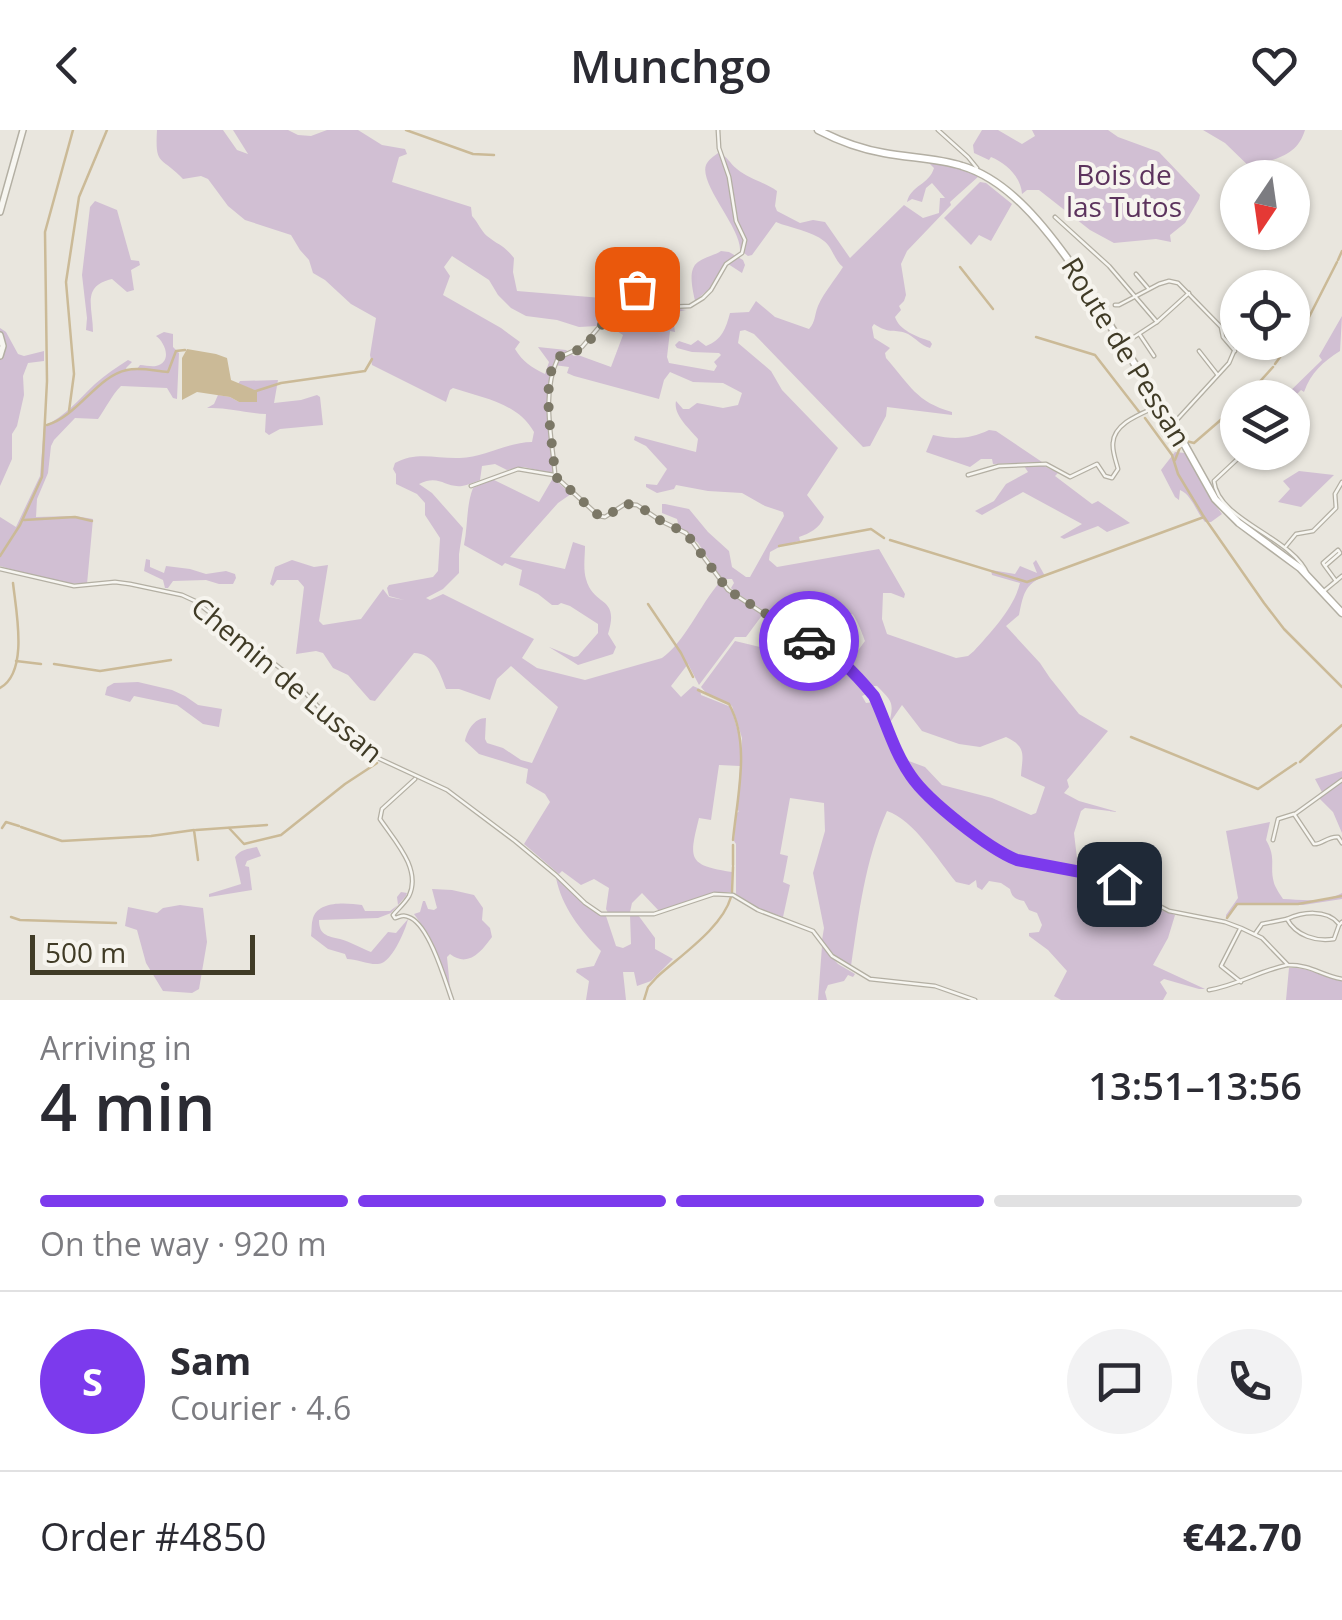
<!DOCTYPE html>
<html lang="en">
<head>
<meta charset="utf-8">
<style>
	body { margin:0; font-family:"Open Sans",sans-serif; background:#f2f2f3; color:#2b2b33; height:100vh; display:flex; flex-direction:column; font-size:38px; white-space:nowrap }
	* { box-sizing:border-box; margin:0 }
	p { font-size:32px; color:#7c7c81 }
	.icon { flex:none; width:55px; height:55px; fill:none; stroke:currentColor; stroke-width:2; stroke-linecap:round; stroke-linejoin:round }
	.map { position:relative; height:870px; overflow:hidden }
	.details { display:flex; flex-direction:column; background:#fff; flex:1 }
	.details>* { flex:none }
	.needle { width:65px; rotate:193deg }
	.controls { position:absolute; left:1220px; top:30px; display:grid; gap:20px }
	.controls a { display:grid; place-items:center; width:90px; height:90px; border-radius:50%; background:#fff; box-shadow:0 2px 8px #0004; font-size:50px }
	.scale { position:absolute; left:30px; bottom:25px; width:225px; box-sizing:border-box; padding-left:10px; border:5px solid #403b26; border-top:0; font-size:28px; line-height:35px; white-space:nowrap; color:#403b26; -webkit-text-stroke:8px #f6f4ee; paint-order:stroke }
	.pin { position:absolute; display:grid; place-items:center; width:85px; height:85px; color:#fff; margin:-42px; border-radius:20px; box-shadow:0 5px 15px #0006 }
	.courier { position:absolute; display:grid; place-items:center; width:100px; height:100px; margin:-50px; border:8px solid #7c3aed; border-radius:50%; background:#fff; color:#222; box-shadow:0 2px 12px #0007 }
	.overview em { font-style:normal; font-weight:600 }
	.overview div { display:flex; flex-direction:column-reverse }
	.overview { display:flex; align-items:center; justify-content:space-between; height:170px; padding:0 40px }
	h1 { font-size:65px; font-weight:600; line-height:75px }
	.bar { display:grid; grid-template-columns:repeat(4,1fr); gap:15px 10px; align-content:center; height:120px; padding:0 40px }
	.bar i { height:12px; border-radius:8px; background:#e1e1e2 }
	.bar .active { background:#7c3aed }
	.bar p { grid-column:span 4 }
	.line { display:flex; align-items:center; gap:25px; padding:0 40px; border-top:2px solid #e1e1e2 }
	.line div { flex:1 }
	.round { display:grid; place-items:center; flex:none; width:105px; height:105px; border-radius:52px; background:#f2f2f3 }
	header { display:flex; justify-content:space-between; align-items:center; height:130px; padding:0 40px; background:#fff; font-size:45px; font-weight:600 }
	.map>svg:first-child { display:block }
</style>
</head>
<body>
<header><svg class="icon" aria-label="back" viewBox="0 0 24 24"><path d="M15 5l-7 7 7 7"/></svg>Munchgo<svg class="icon" aria-label="heart" viewBox="0 0 24 24"><path d="M12 20l-8-8c-3-5 5-10 8-4 3-6 11-1 8 4z"/></svg></header>
<div class="map">
<svg width="1342" height="870" viewBox="0 0 1342 870">
	<rect width="100%" height="100%" fill="#e9e6de"/>
	<g fill="#d1bfd3">
		<path d="M157,0H223L237,20L248,24L233,0H288L298,5L311,6L327,0H358L382,15L405,19L407,24L399,27L392,52L471,77L472,86C478,92 481,101 487,106C498,115 504,115 514,128L513,142L517,161L602,168L603,149L609,152L612,162L609,170L616,171L597,196L579,197L557,190L526,186L511,178L498,165L489,150L452,126L444,137L450,146L443,165L501,198L520,212L515,219C523,232 531,237 545,244L549,232L538,217L566,220L574,226L578,225L611,237L623,205L606,194L623,163L627,159L637,161L657,176L686,180L677,182L673,187L675,202L670,201L667,227L669,233L714,241L717,236L714,232L721,225L719,223L692,222L677,218L675,215L679,211L691,215L698,210L706,216C722,210 726,198 730,183L749,182L756,171L775,187L809,199C816,191 814,186 818,176C824,162 835,150 843,137C834,130 833,118 824,111C812,101 790,98 776,92L752,125L748,126L740,120C741,98 699,54 706,35C708,30 714,26 718,23C728,26 729,33 737,39C749,49 764,52 777,61L775,76L777,81L800,93L813,90L825,92L850,128L904,75L923,88L939,83L940,68H945L932,53L926,58L922,72L912,69L907,72C911,55 929,55 934,38L929,33L946,35L979,46L950,72L951,75L907,121L901,134L906,165L904,171L899,176L901,180L895,187C899,200 917,207 930,211L932,214L930,218C920,215 917,209 908,204C895,198 890,205 874,194L872,197L874,208L890,218L885,223L886,228C910,255 916,272 952,282V285L887,277L886,286L870,316L863,317L754,204L745,200L740,201L738,213L771,241L782,260L838,318L807,365L824,387C819,399 810,403 799,407L800,411C792,412 778,417 770,422L769,430L777,437L879,419L905,464L904,468L891,463H883L882,489L887,504L956,528L968,526L974,521C991,502 1014,478 1020,453L992,445L991,440L1015,444L1020,436L1037,443L1033,433L1036,430L1045,446C1024,454 1023,466 1019,485L1006,496L1040,533L1050,548L1079,584L1108,601L1067,650L1069,657L1064,663L1079,671L1118,682L1085,678L1081,681L1074,703L1078,737L1076,743L1109,751L1158,779L1175,785L1168,808L1153,835L1205,859H1199L1164,849L1160,852L1167,863L1163,870H1061L1054,866L1067,841L1048,820L1029,806V803L1039,802L1042,795L1037,783L1029,780L1024,771C1016,769 1012,768 1010,759L1001,753L989,751L982,760L977,757L976,750L969,755L956,752C938,730 914,690 887,681C865,730 859,783 851,836L834,826L822,810L824,798L813,743L825,701L824,673L790,668L780,724L788,726L783,752L790,755L783,787L758,778L736,764V714L734,711L736,684L739,681L737,680L742,608L732,576L706,563L701,557L735,511L760,517L761,515L774,519L783,517L785,519L777,522V526L800,538L816,516L838,529L869,563L862,566L866,573L873,572L900,631L906,630L925,637L942,655L992,668L1031,685L1036,683L1045,657L1021,646C1022,627 1028,617 1006,607L980,617L959,614L922,601L902,575L889,594C894,573 893,572 877,556H869L848,534L865,511C863,505 856,487 852,484L847,485L837,480L832,486L820,492L805,484L796,487L790,497L735,462L731,458L734,453L732,449H722L698,413L679,397L677,389L662,383V374H665L689,379L708,402L729,421L732,437L746,447H750L784,386L783,382L765,376L742,363L708,361L676,355L674,359L657,363L646,357V354L657,355L667,339L646,316L634,310L635,306L696,322L698,309C689,298 673,285 676,271L683,279H689L697,273L723,278L738,275L742,263L723,253L693,252L670,242L664,250L659,269L574,246L567,243L569,237L554,235L547,263L553,344L524,337L507,340L495,334L482,336L480,350C474,352 468,355 462,356C444,358 440,344 419,354L432,363L463,398L459,424V443L443,459L426,468L430,470L443,464L534,509L522,528L537,538L585,550L662,528C683,514 701,474 719,453L763,484L746,507H735L699,555L688,534L671,556L681,567L693,556L700,559L701,565L731,577L740,609V636L719,635L711,690L699,688C689,729 687,735 732,742L731,762L714,763L660,782L642,763L632,773L630,782L608,783L606,779L609,758L594,749L581,755L562,741L559,744L524,714L550,672L545,664L526,653L528,639L479,624L465,611C467,601 474,588 486,588L485,609L487,613L503,618L521,630L532,633L558,577L511,536L497,549L490,570L459,559H446C440,543 434,523 414,523L375,571L370,570L348,545L333,538L323,523L316,521L296,524L304,457L298,450H277L273,456L270,454L275,437L292,430L314,437L328,435L319,491L323,495L361,489L383,459L389,467L404,470L389,466L387,458L389,455L433,447L438,441L440,408L425,385V373L417,364L396,354V344L393,339L395,333C417,321 437,329 460,328C485,327 508,312 532,312L534,302C518,273 483,268 453,258L450,260L446,272L372,235L370,225L376,188L351,174L325,150L313,143L309,130L300,120L291,105L245,90L228,76L208,49L201,46L183,49C160,25 155,37 157,0Z"/>
		<path d="M982,0H998L1022,14L1035,6L1032,0H1108L1118,7L1159,22L1200,65L1199,69L1185,93L1170,105L1171,112L1156,109L1114,113L1090,100L1039,60H1027L1022,64C1021,47 1006,33 991,27L989,30L974,23L973,15Z"/>
		<path d="M1203,0H1305C1299,20 1285,27 1265,32L1257,44L1225,13Z"/>
		<polygon points="980,52 986,53 1012,74 991,111 979,105 971,115 944,88"/>
		<path d="M95,71L117,80L131,130L139,131L140,135L131,140L134,160L127,162L112,149C81,156 93,177 93,202L86,200L87,188L82,145L90,77Z"/>
		<path d="M721,121L729,122L743,130L745,135L742,143L725,132L709,159L695,171C693,160 687,140 698,132C705,127 715,125 721,121Z"/>
		<path d="M1342,186L1340,221C1323,232 1311,242 1304,262L1301,260L1293,268L1284,267L1322,230L1319,226Z"/>
		<polygon points="0,198 6,202 18,224 24,226 44,221 44,231 28,233 23,246 24,265 17,296 12,304 12,329 0,356"/>
		<path d="M164,202L173,204V217L179,223L177,269L173,268L167,258L121,256C111,266 106,278 98,289L75,288L54,310L51,316L48,343L37,369L36,387L75,386L93,389L87,454C57,455 28,444 0,436V387L16,397L40,346L44,296C66,286 78,270 95,254C105,245 117,237 128,230L132,232L126,238L127,241L137,239L140,235C145,235 151,237 156,236C173,232 165,212 156,206Z"/>
		<path d="M278,250L274,273L301,270L317,265L320,267L323,295L280,299L269,305L265,302L266,284C246,283 226,277 207,278L214,274L218,265L230,267L239,272L257,261L238,254L240,251Z"/>
		<path d="M989,300L996,301L1042,332L993,334L992,329H981L970,337L926,322L933,305C954,310 970,309 989,300Z"/>
		<path d="M1175,322L1185,323L1208,365L1222,384L1211,392H1205C1196,382 1192,365 1180,360L1179,370L1175,367L1161,340Z"/>
		<polygon points="1024,336 1044,336 1058,343 1055,346 1092,374 1098,371 1130,393 1107,402 1098,396 1064,409 1060,407 1082,394 1023,362 982,385 975,381 994,371 1006,354 1028,342"/>
		<polygon points="1299,341 1334,345 1301,377 1278,372 1290,359 1283,351"/>
		<path d="M553,348L571,364L558,373L510,427L565,439L573,412L585,416C585,426 583,439 586,449C594,478 620,465 608,504L616,517L613,524L578,535L549,517L574,527L578,526L598,503V494L570,476L561,473L558,475H552L538,464L519,455L522,440L505,433L502,436L464,415C468,396 466,376 473,358L492,349L539,372Z"/>
		<polygon points="146,429 150,430 150,437 164,443 166,436 190,439 206,444 226,441 235,444 236,448 233,454 219,454 206,450 173,451 168,458 165,458 163,450 144,441"/>
		<polygon points="138,552 172,560 185,566 198,575 222,579 219,597 203,594 177,575 134,566 130,572 105,565 107,557 114,553"/>
		<polygon points="1342,641 1342,703 1333,682 1319,668 1323,664 1315,649"/>
		<path d="M1270,692L1266,710C1277,729 1269,735 1274,753C1275,757 1281,766 1283,769C1303,770 1324,773 1342,763V769L1303,775H1238L1226,789V785L1238,768L1226,701Z"/>
		<path d="M257,717L261,726L247,731L245,736L249,737L252,760L209,767V764L241,754L235,727C241,719 248,719 257,717Z"/>
		<path d="M556,748C572,762 586,780 606,786L616,816L623,818L631,814L630,785H638L655,808V819L673,829L651,851L637,856L634,842H623L626,870H586L589,851L576,842L577,839L594,836L601,821C580,800 562,777 556,748Z"/>
		<path d="M432,759L452,760L474,765L483,778L482,790L490,798L492,807C481,822 468,838 450,824L447,827L450,858L429,805L414,784L420,782L423,771H425L428,779L434,780L437,778Z"/>
		<path d="M401,762L407,763L406,766L391,783L378,788L319,790C319,805 327,806 340,809C351,812 361,818 371,822L388,802L396,803L408,789C406,799 393,829 382,833C374,837 357,829 347,829L345,824L328,819L311,806C312,800 311,794 313,788C319,770 347,773 362,775L365,781H390L398,775L397,767Z"/>
		<polygon points="180,775 203,778 207,812 199,859 192,863 163,861 146,833 137,800 125,796 128,777 157,783 163,778"/>
		<polygon points="822,816 838,834 855,844 853,847 848,845 844,851 828,855 825,862 827,870 818,870"/>
		<path d="M1289,838C1313,837 1320,847 1342,851V870H1286Z"/>
	</g>
	<polygon fill="#cbba97" points="187,219 216,224 227,228 231,250 257,261 257,272 239,272 230,267 197,262 182,270 182,228"/>
	<g fill="none" stroke-linecap="round" stroke-linejoin="round">
		<g stroke="#cbba97" stroke-width="2.5">
			<polyline points="406,0 473,24 494,25"/>
			<polyline points="1338,130 1342,121"/>
			<polyline points="960,137 993,179"/>
			<polyline points="1036,207 1095,225 1140,283"/>
			<polyline points="1292,211 1306,193 1337,132"/>
			<polyline points="1275,234 1291,212"/>
			<polyline points="256,261 281,253 365,241 372,229"/>
			<polyline points="1245,268 1273,237"/>
			<polyline points="69,281 74,244 66,152 79,67 107,0"/>
			<polyline points="1145,288 1172,325 1178,344 1204,387 1264,473 1284,499 1342,557"/>
			<path d="M47,295C78,286 97,246 127,240C141,237 154,241 168,242L176,221L185,220"/>
			<polyline points="1186,311 1194,313 1238,275"/>
			<polyline points="1175,330 1181,315"/>
			<polyline points="24,390 75,387 92,391"/>
			<polyline points="890,410 1027,452 1204,387"/>
			<polyline points="779,416 871,399 884,408"/>
			<polyline points="0,426 20,395 42,347 47,251 45,102 73,0"/>
			<polyline points="648,474 681,523 693,547"/>
			<polyline points="16,531 41,534"/>
			<polyline points="54,534 100,541 171,530"/>
			<path d="M0,558C29,542 16,481 13,453"/>
			<path d="M698,560L729,574C751,614 737,667 733,710"/>
			<polyline points="1131,607 1258,659 1296,633"/>
			<polyline points="1300,632 1342,595"/>
			<polyline points="21,697 62,711 151,706 194,700 198,730"/>
			<polyline points="2,698 6,692 19,696"/>
			<polyline points="229,698 244,714 281,705 345,654 377,633"/>
			<polyline points="196,700 267,695"/>
			<polyline points="733,735 733,715"/>
			<polyline points="732,762 733,737"/>
			<polyline points="11,787 20,790 116,793"/>
			<polyline points="1227,788 1237,774 1298,774 1342,766"/>
			<path d="M644,870L648,857L657,847C681,825 722,798 731,767"/>
		</g>
		<defs>
			<g id="minor">
				<polyline points="938,0 968,27 977,38"/>
				<polyline points="1055,87 1109,136 1157,192"/>
				<polyline points="1136,144 1148,158"/>
				<polyline points="1115,175 1119,175 1159,154 1169,151 1178,153 1221,197 1223,207 1235,221"/>
				<polyline points="1140,205 1154,226"/>
				<polyline points="1125,213 1157,192 1189,163"/>
				<polyline points="1199,221 1217,244"/>
				<polyline points="1174,293 1229,233 1238,212"/>
				<path d="M1245,322L1214,351C1218,391 1293,407 1308,445"/>
				<path d="M555,344C552,307 541,264 558,228L582,217L611,183L625,159H637L656,173L667,177L690,176L703,168L711,160L726,134L742,123L745,110L736,91L729,47L719,18L718,0"/>
				<path d="M968,345L999,336L1046,334L1070,347L1097,334L1105,346L1112,348L1118,339C1116,331 1112,321 1113,313C1114,292 1144,283 1160,275"/>
				<path d="M555,346L599,386L605,387L625,374L637,375L661,391L686,403L728,460L796,505L840,528L874,566L902,631L915,652L969,701L998,721L1017,730L1102,746L1169,781L1225,792L1241,798L1262,808L1288,835C1312,835 1320,845 1342,849"/>
				<polyline points="471,356 518,339 554,345"/>
				<polyline points="1286,416 1296,404 1313,401 1336,378 1335,364 1342,352"/>
				<polyline points="1325,436 1323,433 1338,420 1340,423 1325,436 1336,451"/>
				<polyline points="0,439 74,456 115,452 130,454 182,465 195,471 285,542 335,594 367,623 447,660 515,711 556,745 585,773 601,784 654,784 714,764 733,765 758,780 813,801 832,826 870,849 935,856 975,870"/>
				<polyline points="1324,461 1342,446"/>
				<path d="M415,649L382,679L380,689C394,710 422,739 409,766C405,773 398,779 393,785L395,788C402,786 403,784 411,788C430,798 445,850 452,870"/>
				<polyline points="1295,684 1342,650"/>
				<path d="M1273,710L1278,689L1294,684L1314,714C1321,715 1328,706 1338,707L1342,713"/>
				<path d="M1287,789C1302,782 1326,779 1338,793"/>
				<polyline points="1240,799 1221,836 1241,852"/>
				<path d="M1255,804L1262,794L1287,789C1296,806 1317,812 1334,809L1339,795L1342,792"/>
				<path d="M1209,860C1238,855 1259,841 1287,835"/>
			</g>
			<g id="tertiary">
				<polyline points="0,82 23,0"/>
				<polyline points="0,205 3,216 0,226"/>
			</g>
			<path id="secondary" d="M818,0C839,11 861,19 884,23C910,28 937,28 962,36C1006,49 1041,92 1067,128L1173,294L1215,369L1239,393L1300,438L1342,483"/>
		</defs>
		<use href="#minor" stroke="#b3afa3" stroke-width="5"/>
		<use href="#tertiary" stroke="#b3afa3" stroke-width="8"/>
		<use href="#secondary" stroke="#b3afa3" stroke-width="9"/>
		<use href="#minor" stroke="#f7f6f1" stroke-width="2.5"/>
		<use href="#tertiary" stroke="#f7f6f1" stroke-width="5"/>
		<use href="#secondary" stroke="#fff" stroke-width="6"/>
	</g>
	<g fill="none" stroke-linecap="round" stroke-linejoin="round">
		<path stroke="#7b7766" stroke-width="10" stroke-dasharray="0 18" d="M637,159C620,155 620,170 611,182C603,193 592,211 580,219C573,223 564,222 558,228C539,248 554,319 555,346L599,386L605,387L626,374L637,375L661,391L686,403L728,460L809,511"/>
		<path stroke="#7c3aed" stroke-width="12" d="M809,511C837,524 854,542 874,566C886,592 894,622 911,646C928,671 989,719 1017,730L1102,746L1119,754"/>
	</g>
	<g text-anchor="middle" stroke-width="8" stroke-linejoin="round" paint-order="stroke">
		<g font-size="28" fill="#5c335d" stroke="#f6f4ee">
			<text x="1124" y="55">Bois de<tspan x="1124" dy="32">las Tutos</tspan></text>
		</g>
		<g font-size="28" fill="#403b26" stroke="#f6f4ee">
			<text transform="translate(1126 222) rotate(58)" y="10">Route de Pessan</text>
			<text transform="translate(287 550) rotate(40)" y="10">Chemin de Lussan</text>
		</g>
	</g>
</svg>
<div class="controls">
<a><svg class="needle" viewBox="-14 -14 28 28"><path d="M0-13l5 13h-10z" fill="#e53935"/><path d="M0 13l5-13h-10z" fill="#7c7c81"/></svg></a>
<a><svg class="icon" aria-label="locate" viewBox="0 0 24 24"><circle cx="12" cy="12" r="6"/><path d="M12 2v4M12 18v4M2 12h4M18 12h4"/></svg></a>
<a><svg class="icon" aria-label="layers" viewBox="0 0 24 24"><path d="M12 4l9 5-9 5-9-5zM3 14l9 5 9-5"/></svg></a>
</div>
<div class="scale">500 m</div>
<div class="pin" style="left:637px;top:159px;background:#ea580c"><svg class="icon" aria-label="bag" viewBox="0 0 24 24"><path d="M5 8h14l-1 12H6zM9 8a3 3 0 0 1 6 0"/></svg></div>
<div class="pin" style="left:1119px;top:754px;background:#1f2937"><svg class="icon" aria-label="home" viewBox="0 0 24 24"><path d="M3 11l9-7 9 7M6 9v11h12V9"/></svg></div>
<div class="courier" style="left:809px;top:511px"><svg class="icon" aria-label="car" viewBox="0 0 24 24"><path d="M5 17H2v-5l4-1 3-4h7l3 4 3 1v5h-3M9 17h6M6 11h13"/><circle cx="7" cy="17" r="2"/><circle cx="17" cy="17" r="2"/></svg></div>
</div>
<section class="details">
<div class="overview"><div><h1>4 min</h1><p>Arriving in</p></div><em>13:51–13:56</em></div>
<div class="bar"><i class="active"></i><i class="active"></i><i class="active"></i><i></i><p>On the way · 920 m</p></div>
<div class="line" style="height:180px"><b class="round" style="background:#7c3aed;color:#fff">S</b><div><b>Sam</b><p>Courier · 4.6</p></div><a class="round"><svg class="icon" aria-label="chat" viewBox="0 0 24 24"><path d="M4 5h16v11H9l-5 4z"/></svg></a><a class="round"><svg class="icon" aria-label="phone" viewBox="0 0 24 24"><path d="M5 4h4l2 5-3 2q2 4 5 5l2-3 5 2v4C11 20 4 13 5 4z"/></svg></a></div>
<div class="line" style="height:130px"><div>Order #4850</div><b>€42.70</b></div>
</section>
</body>
</html>
